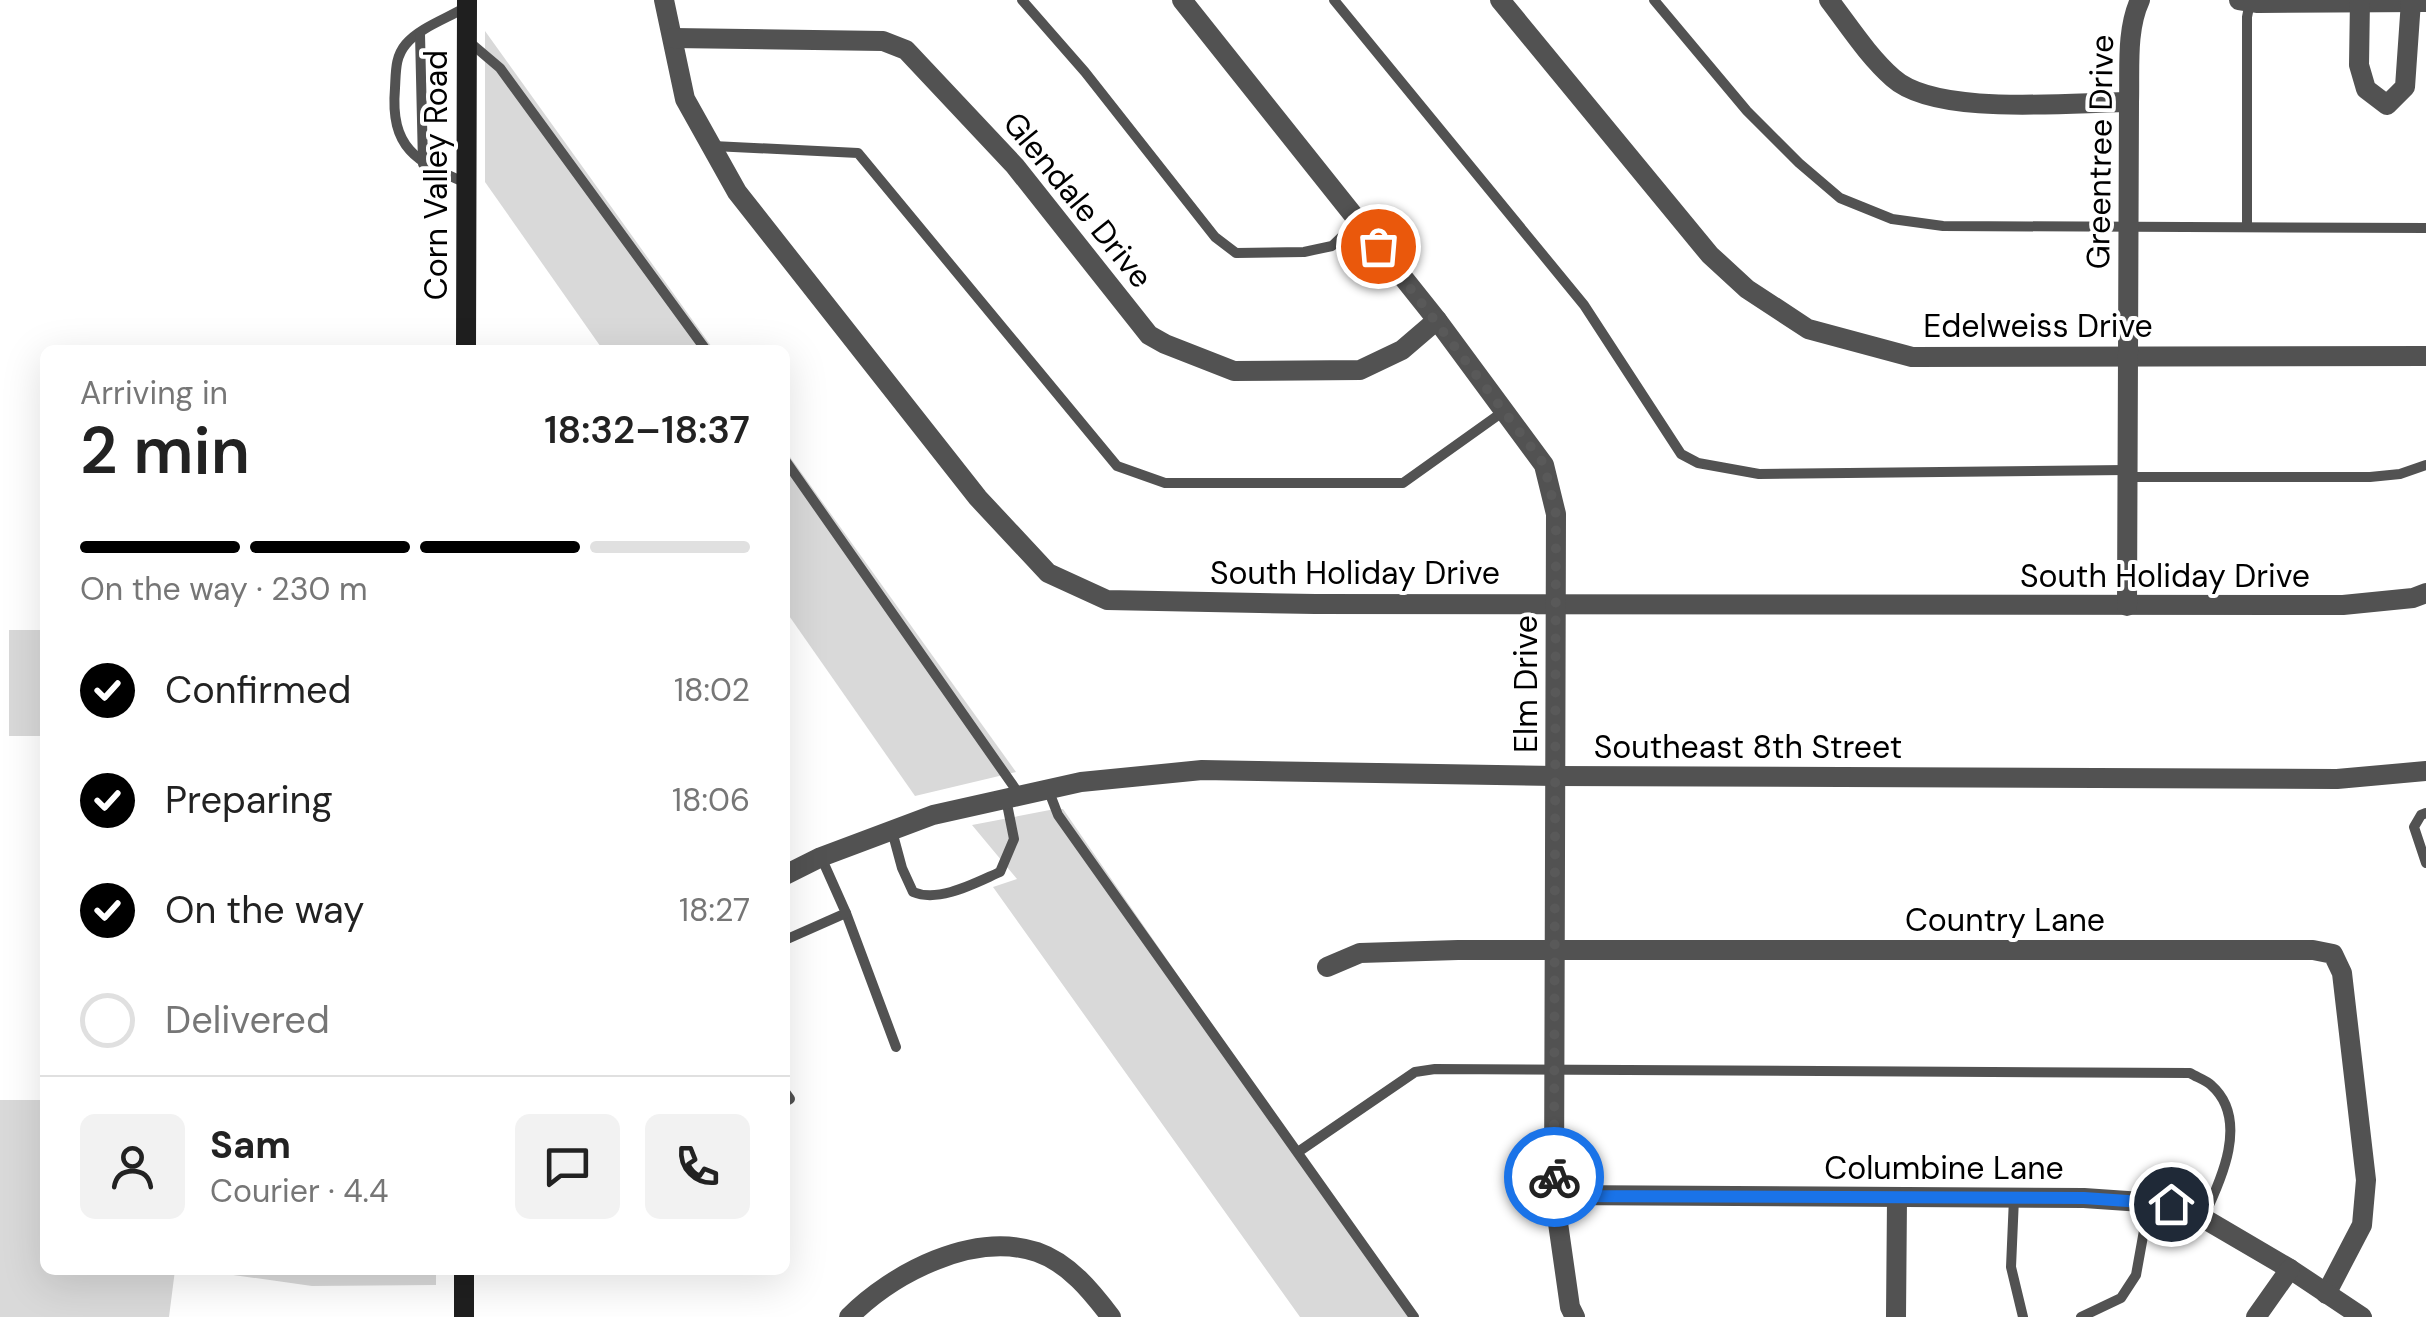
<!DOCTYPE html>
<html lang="en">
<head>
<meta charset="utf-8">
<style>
	body { margin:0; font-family:"DM Sans",sans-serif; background:#f2f2f2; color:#222; height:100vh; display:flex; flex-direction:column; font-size:38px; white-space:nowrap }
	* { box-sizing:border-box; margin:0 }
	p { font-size:32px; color:#767676 }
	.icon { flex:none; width:55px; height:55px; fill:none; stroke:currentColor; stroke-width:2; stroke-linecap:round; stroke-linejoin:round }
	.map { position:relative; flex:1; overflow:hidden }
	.side { position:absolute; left:40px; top:345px; width:750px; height:930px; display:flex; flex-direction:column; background:#fff; border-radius:15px; box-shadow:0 10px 40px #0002 }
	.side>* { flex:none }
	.pin { position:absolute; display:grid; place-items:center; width:85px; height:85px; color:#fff; margin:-42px; border:5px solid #fff; border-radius:50%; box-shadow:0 2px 10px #0007 }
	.courier { position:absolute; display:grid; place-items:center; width:100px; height:100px; margin:-50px; border:8px solid #1a73e8; border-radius:50%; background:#fff; color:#222; box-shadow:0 2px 12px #0007 }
	.head em { font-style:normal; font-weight:600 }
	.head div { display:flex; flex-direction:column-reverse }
	.head { display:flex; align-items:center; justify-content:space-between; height:170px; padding:0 40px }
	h1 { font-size:65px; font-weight:600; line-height:75px }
	.bar { display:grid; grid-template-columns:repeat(4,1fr); gap:15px 10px; align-content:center; height:120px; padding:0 40px }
	.bar i { height:12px; border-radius:8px; background:#e0e0e0 }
	.bar .selected { background:#000 }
	.bar p { grid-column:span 4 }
	.line { display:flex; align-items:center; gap:25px; padding:0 40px; border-top:2px solid #e0e0e0 }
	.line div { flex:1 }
	.round { display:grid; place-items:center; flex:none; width:105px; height:105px; border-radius:15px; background:#f2f2f2 }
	ol { padding:0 40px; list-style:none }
	li { display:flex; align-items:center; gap:30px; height:110px }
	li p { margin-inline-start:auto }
	li .icon { padding:10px; border-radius:50%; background:#000; color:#fff; stroke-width:4 }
	li:last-child { color:#767676 }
	li i { width:55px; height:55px; border:5px solid #e0e0e0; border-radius:50% }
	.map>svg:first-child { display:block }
</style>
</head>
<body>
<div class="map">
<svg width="2426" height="1317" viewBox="0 0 2426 1317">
	<rect width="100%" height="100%" fill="#fff"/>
	<g fill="#d9d9d9">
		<polygon points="485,31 714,350 603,350 485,182"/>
		<polygon points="785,450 1016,772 915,796 785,610"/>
		<rect x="9" y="630" width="36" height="106"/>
		<polygon points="1055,809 1063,809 1414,1317 1300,1317 993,887 1017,879 972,825"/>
		<polygon points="0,1100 45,1100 45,1270 175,1270 169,1317 0,1317"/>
		<polygon points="198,1270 436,1270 436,1285 312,1286"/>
	</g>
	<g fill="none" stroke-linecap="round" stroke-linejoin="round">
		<g stroke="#525252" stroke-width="10">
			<polyline points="1022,0 1085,72 1215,237 1236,253 1304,252 1332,246 1358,221"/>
			<polyline points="1334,0 1584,305 1681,454 1698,463 1759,474 2126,470"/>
			<polyline points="1654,0 1747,111 1799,163 1840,198 1892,219 1943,226 2426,228"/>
			<path d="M466,7C448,18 419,28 406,44C395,57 396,71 395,88C390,148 416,162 466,183"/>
			<polyline points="420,34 423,164"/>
			<polyline points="467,40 500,68 706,350"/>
			<polyline points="713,146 858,153 1117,466 1165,483 1403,483 1504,411"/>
			<polyline points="2247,226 2247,17 2250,2"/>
			<polyline points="785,460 1019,794"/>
			<polyline points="2127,477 2370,477 2400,474 2426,465"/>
			<polyline points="1048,789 1058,815 1414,1317"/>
			<polyline points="2426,813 2421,815 2414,827 2426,863"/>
			<path d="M892,831L902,868L913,892C939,903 975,883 1000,872L1014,839L1006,799"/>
			<polyline points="846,913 896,1047"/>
			<polyline points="785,940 846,913 821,857"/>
			<polyline points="785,1092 790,1099 785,1102"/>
			<path d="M1298,1152L1415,1072L1435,1069L2190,1073C2196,1077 2206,1080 2211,1085C2250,1119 2221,1181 2203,1218"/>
			<polyline points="2014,1198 2011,1267 2023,1317"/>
			<polyline points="2081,1317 2121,1298 2136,1275 2149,1203"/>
		</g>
		<g stroke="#525252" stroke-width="20">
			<polyline points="664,0 685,99 737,192 978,498 1048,573 1107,600 1315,604 2343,605 2413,598 2426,593"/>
			<polyline points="1182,0 1437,320 1544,465 1556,514 1554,1195 1570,1307 1575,1317"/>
			<polyline points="1500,0 1710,255 1747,289 1808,329 1912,357 2426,356"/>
			<path d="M1829,0C1849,26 1868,56 1893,78C1936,117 2071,102 2129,102"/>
			<polyline points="2239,0 2258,3 2426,2"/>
			<polyline points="2360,0 2359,65 2366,89 2387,105 2405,87 2411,1"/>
			<polyline points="673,38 883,41 906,50 1015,166 1149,335 1165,344 1234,371 1360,370 1402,350 1437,320"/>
			<path d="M2127,606L2129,102C2130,69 2126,30 2140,0"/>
			<polyline points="1327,967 1360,953 1458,950 2313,950 2333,954 2342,973 2366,1180 2362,1225 2326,1294"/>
			<polyline points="1554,1195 2084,1198 2171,1204 2203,1218 2290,1269 2362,1317"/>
			<path d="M849,1317C893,1273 973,1231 1037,1252C1069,1263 1092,1292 1111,1317"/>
			<polyline points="1896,1317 1897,1199"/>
			<polyline points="2256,1317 2290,1269"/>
		</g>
		<polyline stroke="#525252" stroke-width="20" points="785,875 821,857 933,815 1081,782 1202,770 1555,776 2337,779 2426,771"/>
		<g stroke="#1f1f1f" stroke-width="20">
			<polyline points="466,350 467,0"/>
			<polyline points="464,1317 464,1270"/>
		</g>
	</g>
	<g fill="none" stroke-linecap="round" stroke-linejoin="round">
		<polyline stroke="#595959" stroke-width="10" stroke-dasharray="0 18" points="1378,246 1544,464 1556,514 1554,1177"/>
		<polyline stroke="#1a73e8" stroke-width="12" points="1554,1177 1554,1196 2084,1198 2171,1204"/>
	</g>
	<g text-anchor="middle" stroke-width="8" stroke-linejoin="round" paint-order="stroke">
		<g font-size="32" fill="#000" stroke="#fff">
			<text transform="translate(2100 152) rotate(-89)" y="11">Greentree Drive</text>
			<text transform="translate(436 175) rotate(-90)" y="11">Corn Valley Road</text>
			<text transform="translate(1078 200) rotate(51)" y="11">Glendale Drive</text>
			<text x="2038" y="337">Edelweiss Drive</text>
			<text x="1355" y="584">South Holiday Drive</text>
			<text x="2165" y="587">South Holiday Drive</text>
			<text transform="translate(1526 684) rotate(-90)" y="11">Elm Drive</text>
			<text x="1748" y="758">Southeast 8th Street</text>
			<text x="2005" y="931">Country Lane</text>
			<text x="1944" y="1179">Columbine Lane</text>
		</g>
	</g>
</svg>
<div class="pin" style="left:1378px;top:246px;background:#ea580c"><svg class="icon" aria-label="bag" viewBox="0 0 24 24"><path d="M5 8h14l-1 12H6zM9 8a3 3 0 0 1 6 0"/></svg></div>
<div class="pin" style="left:2171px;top:1204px;background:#1f2937"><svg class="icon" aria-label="home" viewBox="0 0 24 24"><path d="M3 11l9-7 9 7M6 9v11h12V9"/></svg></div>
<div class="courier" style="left:1554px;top:1177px"><svg class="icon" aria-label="bike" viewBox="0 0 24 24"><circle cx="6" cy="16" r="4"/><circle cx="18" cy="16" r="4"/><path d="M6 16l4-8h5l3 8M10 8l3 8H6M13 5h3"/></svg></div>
<section class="side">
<div class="head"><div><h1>2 min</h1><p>Arriving in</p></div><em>18:32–18:37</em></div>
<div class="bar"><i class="selected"></i><i class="selected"></i><i class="selected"></i><i></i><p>On the way · 230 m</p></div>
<ol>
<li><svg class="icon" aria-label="check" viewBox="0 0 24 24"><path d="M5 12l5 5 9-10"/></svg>Confirmed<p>18:02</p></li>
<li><svg class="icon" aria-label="check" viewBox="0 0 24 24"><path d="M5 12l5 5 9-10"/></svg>Preparing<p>18:06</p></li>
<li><svg class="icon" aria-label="check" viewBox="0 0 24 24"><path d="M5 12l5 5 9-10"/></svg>On the way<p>18:27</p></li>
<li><i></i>Delivered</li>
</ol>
<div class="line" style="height:180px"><a class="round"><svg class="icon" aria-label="person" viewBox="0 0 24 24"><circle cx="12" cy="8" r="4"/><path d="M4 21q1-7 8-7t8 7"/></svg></a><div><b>Sam</b><p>Courier · 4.4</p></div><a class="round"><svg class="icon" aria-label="chat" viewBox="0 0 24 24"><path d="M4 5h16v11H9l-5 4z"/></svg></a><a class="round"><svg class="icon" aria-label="phone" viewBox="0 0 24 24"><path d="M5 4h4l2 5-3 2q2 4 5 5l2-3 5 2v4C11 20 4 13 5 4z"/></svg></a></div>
</section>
</div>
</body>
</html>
